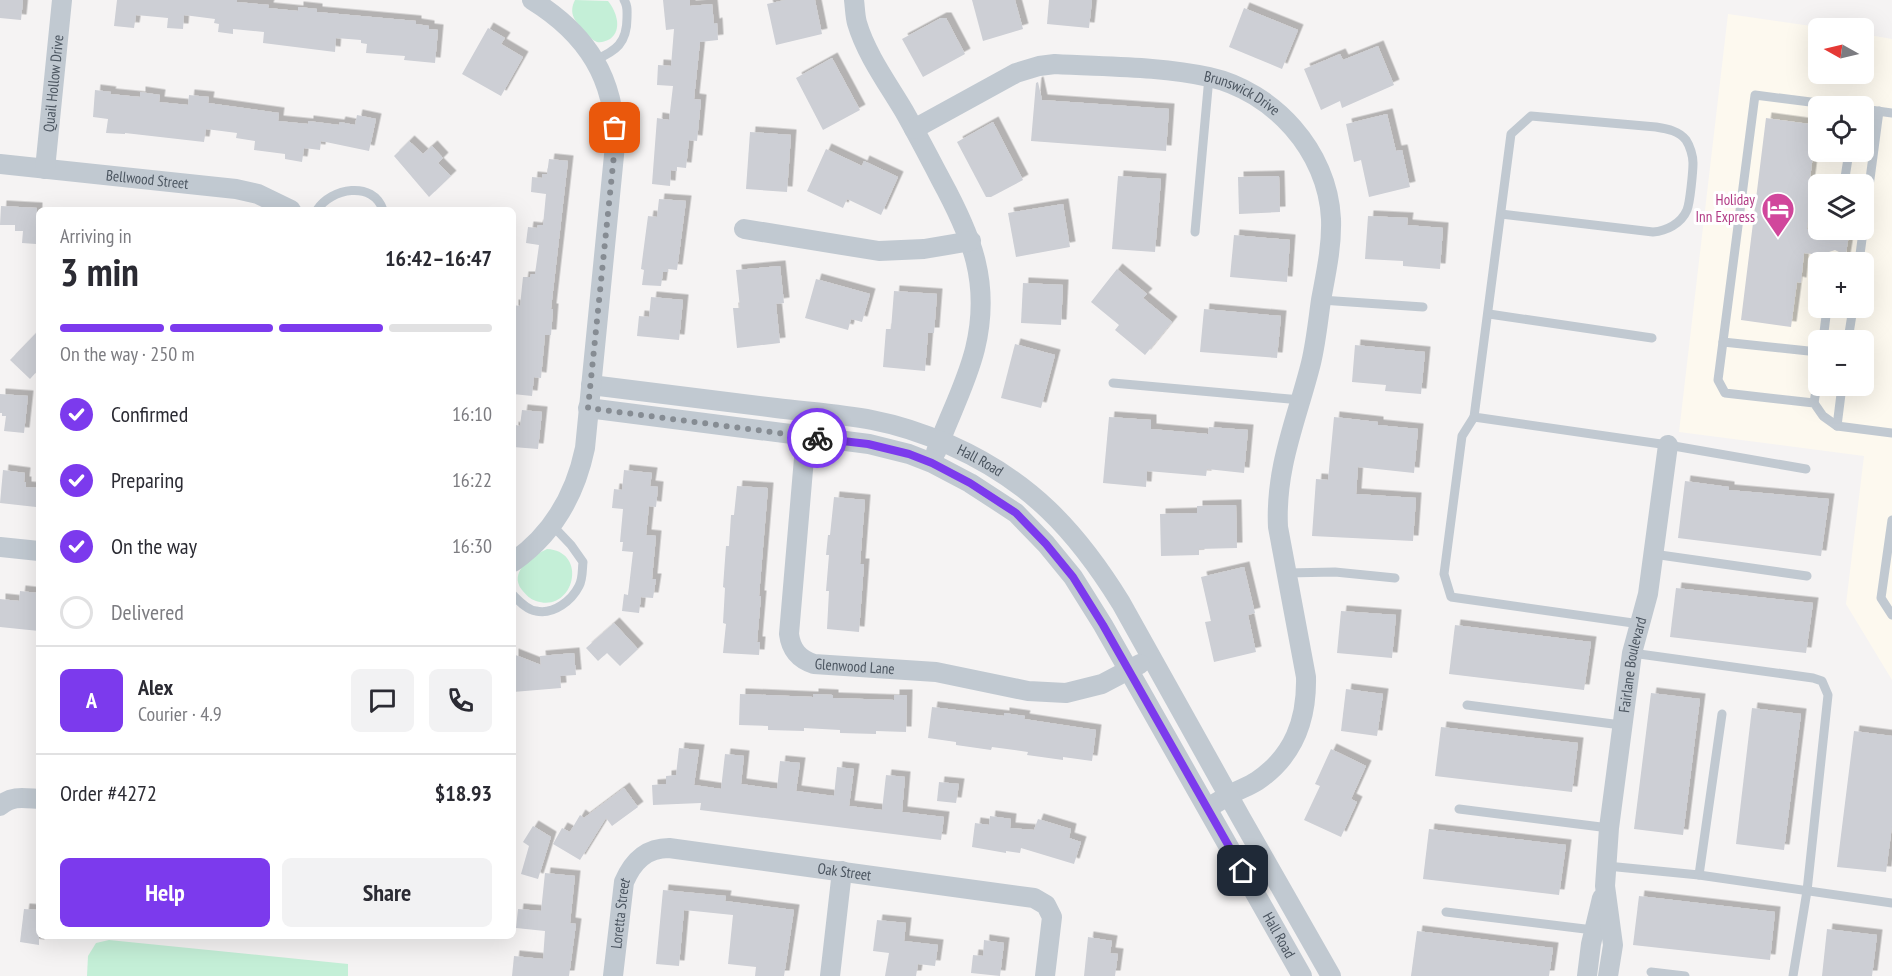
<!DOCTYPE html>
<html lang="en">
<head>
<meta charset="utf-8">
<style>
	body { margin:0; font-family:"PT Sans Narrow",sans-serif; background:#f2f2f3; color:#2b2b33; height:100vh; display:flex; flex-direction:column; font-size:22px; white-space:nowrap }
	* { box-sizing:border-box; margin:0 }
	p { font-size:20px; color:#7c7c81 }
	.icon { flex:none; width:33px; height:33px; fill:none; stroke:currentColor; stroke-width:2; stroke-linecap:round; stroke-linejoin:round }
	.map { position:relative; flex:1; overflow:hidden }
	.drawer { position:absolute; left:36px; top:207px; width:480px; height:732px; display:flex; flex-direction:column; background:#fff; border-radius:9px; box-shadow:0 6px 24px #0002 }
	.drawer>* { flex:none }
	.needle { width:39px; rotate:278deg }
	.controls { position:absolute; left:1808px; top:18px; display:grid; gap:12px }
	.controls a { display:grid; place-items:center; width:66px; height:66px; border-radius:9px; background:#fff; box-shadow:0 6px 24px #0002; font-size:30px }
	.pin { position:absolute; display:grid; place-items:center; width:51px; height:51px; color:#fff; margin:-26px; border-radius:12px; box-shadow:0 3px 9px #0006 }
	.courier { position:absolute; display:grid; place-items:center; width:60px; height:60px; margin:-30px; border:4px solid #7c3aed; border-radius:50%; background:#fff; color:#222; box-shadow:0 2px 8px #0007 }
	.summary em { font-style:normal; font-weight:700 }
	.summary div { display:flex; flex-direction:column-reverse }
	.summary { display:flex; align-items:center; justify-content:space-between; height:102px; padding:0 24px }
	h1 { font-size:39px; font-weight:700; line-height:45px }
	.bar { display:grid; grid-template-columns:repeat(4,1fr); gap:9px 6px; align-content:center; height:72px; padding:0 24px }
	.bar i { height:8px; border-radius:4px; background:#e1e1e2 }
	.bar .selected { background:#7c3aed }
	.bar p { grid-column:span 4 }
	.line { display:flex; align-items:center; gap:15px; padding:0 24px; border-top:2px solid #e1e1e2 }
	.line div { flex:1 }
	.round { display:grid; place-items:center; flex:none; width:63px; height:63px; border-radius:9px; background:#f2f2f3 }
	ol { padding:0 24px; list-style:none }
	li { display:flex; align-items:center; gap:18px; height:66px }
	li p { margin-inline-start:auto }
	li .icon { padding:6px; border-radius:50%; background:#7c3aed; color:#fff; stroke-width:4 }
	li:last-child { color:#7c7c81 }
	li i { width:33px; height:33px; border:3px solid #e1e1e2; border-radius:50% }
	.button { display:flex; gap:12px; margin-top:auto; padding:12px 24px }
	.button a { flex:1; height:69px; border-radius:9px; background:#7c3aed; color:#fff; font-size:24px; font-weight:700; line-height:69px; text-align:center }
	.button a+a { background:#f2f2f3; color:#2b2b33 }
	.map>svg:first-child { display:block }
</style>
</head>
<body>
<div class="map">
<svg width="1892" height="976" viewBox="0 0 1892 976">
	<defs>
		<filter id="shadow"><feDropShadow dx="5.5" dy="-5.5" stdDeviation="0" flood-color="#0004"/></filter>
	</defs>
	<rect width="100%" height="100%" fill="#f5f3f3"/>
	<path fill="#fdf9ef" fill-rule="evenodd" d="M1728,14L1825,28H1818V74H1863V34L1892,39V680L1846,604L1864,456L1679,432ZM1818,106H1863V152H1818ZM1818,184H1863V230H1818ZM1818,262H1863V308H1818ZM1818,340H1863V386H1818Z"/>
	<g fill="#c4efd7">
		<path d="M575,0L608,1C616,11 623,29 610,39C606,41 601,43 597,42C589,39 578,25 574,18C571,12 572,6 575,0Z"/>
		<path d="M547,549C589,551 574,614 536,601C530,599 526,595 522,590C508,572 532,556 547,549Z"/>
		<polygon points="109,940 348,964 348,976 87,976 88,956 96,943"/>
	</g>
	<g fill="#cdcfd5" filter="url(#shadow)">
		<polygon points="0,0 23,0 21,20 0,18"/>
		<polygon points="117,0 237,0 237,2 269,5 268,8 298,11 298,7 317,9 317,12 416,21 416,24 429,26 429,29 438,30 435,63 404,60 405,56 366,53 367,44 361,43 361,40 336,38 335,52 263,43 264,32 233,29 233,34 218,32 219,24 214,23 215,19 184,15 183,29 167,28 168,18 136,15 134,28 114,26"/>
		<polygon points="663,0 690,0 690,6 712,4 714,24 717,23 718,40 700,42 694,99 701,100 697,141 689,140 686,168 677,167 677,171 671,170 670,186 652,184 657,118 669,120 673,86 657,85 658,65 671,66 674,29 666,30"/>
		<polygon points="785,0 815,0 822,34 776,45 767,4"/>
		<polygon points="972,0 1015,0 1023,29 983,41"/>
		<polygon points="1049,0 1092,0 1089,28 1047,24"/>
		<polygon points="1244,8 1298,30 1282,69 1229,47"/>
		<polygon points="941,18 946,18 965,54 923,77 902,39"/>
		<polygon points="488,28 505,38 501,44 523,57 501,96 462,74"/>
		<polygon points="1378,46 1394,85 1342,108 1340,101 1321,110 1304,69 1340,54 1343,60"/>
		<polygon points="832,58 860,110 823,130 796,78"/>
		<polygon points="1038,82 1042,100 1169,109 1166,151 1031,141 1036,83"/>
		<polygon points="95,90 111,92 110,94 140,97 140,92 160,95 159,102 188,105 189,95 209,97 208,103 279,113 278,121 308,124 308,121 339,125 340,122 355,125 357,115 376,119 369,151 321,141 320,150 304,148 302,162 285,159 285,154 254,150 255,141 236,138 237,133 206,129 204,142 125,133 125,134 106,133 108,119 93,117"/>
		<polygon points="1387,114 1396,151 1402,150 1410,187 1369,197 1361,160 1354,162 1346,124"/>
		<polygon points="1766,118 1817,125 1808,194 1811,195 1807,229 1830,232 1832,237 1835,240 1841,238 1844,234 1849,235 1845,259 1841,258 1839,252 1835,250 1829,252 1827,256 1804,253 1801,283 1797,282 1791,327 1741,320"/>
		<polygon points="993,122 1023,180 991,197 986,197 957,142"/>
		<polygon points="750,132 791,135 787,192 746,189"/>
		<polygon points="409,141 423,154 432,146 443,158 438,163 451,176 429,197 394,156"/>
		<polygon points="826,149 862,166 864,161 898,177 881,215 847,199 843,208 807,191"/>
		<polygon points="549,159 568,161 551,309 553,309 551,335 545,335 541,378 534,377 532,396 513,394 513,305 520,306 523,277 530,277 531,274 535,274 539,245 526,243 528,227 537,228 538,225 543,225 546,194 531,192 532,177 542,178 542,174 547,174"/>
		<polygon points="1118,176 1161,179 1155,252 1112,249"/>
		<polygon points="1279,176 1280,212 1239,214 1238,177"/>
		<polygon points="659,199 686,201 677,270 668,269 668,272 663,272 661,286 642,285 644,270 641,269 648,216 657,217"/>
		<polygon points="1063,204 1070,247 1016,257 1008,213"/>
		<polygon points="1,206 37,208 36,244 22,243 23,231 15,231 15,225 0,225"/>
		<polygon points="1368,216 1408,218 1407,225 1443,228 1440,269 1403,266 1403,261 1365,259"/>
		<polygon points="1234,235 1290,240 1287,282 1230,277"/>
		<polygon points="780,266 784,303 776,304 780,343 737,348 733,308 740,308 736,270"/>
		<polygon points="1117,269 1147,294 1143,298 1172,322 1145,355 1115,330 1119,325 1091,302"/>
		<polygon points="816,279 870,294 862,322 851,319 848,330 805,318"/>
		<polygon points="1023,283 1063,285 1061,325 1021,323"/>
		<polygon points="894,291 937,294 934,333 928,333 925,371 883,367 886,329 891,329"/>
		<polygon points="651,297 683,300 679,340 637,336 639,316 649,317"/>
		<polygon points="1204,309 1281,316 1277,358 1200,352"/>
		<polygon points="39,330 39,369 30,379 10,360"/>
		<polygon points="1015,344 1055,355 1041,408 1001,398"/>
		<polygon points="1355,345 1425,352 1421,394 1385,391 1386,385 1352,382"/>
		<polygon points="0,394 28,396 24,433 4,431 6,416 2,416 2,413 0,413"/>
		<polygon points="522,410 542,412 538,449 513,447 513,427 515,428 516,425 520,426"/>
		<polygon points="1109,417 1151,420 1151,429 1208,434 1209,427 1248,430 1244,473 1207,469 1206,476 1147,471 1146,487 1103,483"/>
		<polygon points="1334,417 1378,422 1378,425 1418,429 1414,473 1358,467 1356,494 1416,498 1413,541 1312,536 1316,479 1328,480"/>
		<polygon points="3,470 25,473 24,482 26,482 26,487 39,488 36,507 0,503"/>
		<polygon points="624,470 652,473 650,486 658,487 656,507 649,506 646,535 656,536 652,579 656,579 653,598 641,597 639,613 622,611 624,594 628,595 633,552 622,551 623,542 620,542 623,509 612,508 614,489 622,490"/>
		<polygon points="1685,481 1729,487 1729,490 1829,499 1821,556 1678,538"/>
		<polygon points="737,486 768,488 759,596 761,596 757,642 760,642 759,655 723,653 726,624 723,623 725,588 723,587 726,546 729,546 731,515 734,515"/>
		<polygon points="834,497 865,500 860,564 864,564 859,632 827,629 829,591 826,591 829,555 826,555 828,535 830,535"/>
		<polygon points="1236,505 1237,548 1199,549 1199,555 1161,556 1160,514 1197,513 1197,506"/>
		<polygon points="1244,567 1255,613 1248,615 1256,652 1214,662 1205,622 1211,621 1201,577"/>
		<polygon points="1676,588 1813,603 1806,653 1670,637"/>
		<polygon points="20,591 38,593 39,631 0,627 0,599 19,601"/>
		<polygon points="1341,611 1396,615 1392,658 1337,653"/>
		<polygon points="614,623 638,649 620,666 607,653 598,661 586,648"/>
		<polygon points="1455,625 1591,642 1584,690 1449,674"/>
		<polygon points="574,653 576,675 560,676 561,688 513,692 513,654 541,665 540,656"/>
		<polygon points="1346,689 1383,694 1377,736 1341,731"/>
		<polygon points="1651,693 1700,699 1683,835 1634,829"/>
		<polygon points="740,694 813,697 813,694 833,695 833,698 894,700 894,695 907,695 906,732 876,731 876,734 840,733 840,730 804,728 804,731 768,730 768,726 739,725"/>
		<polygon points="932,707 1004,716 1004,713 1025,716 1024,719 1096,730 1092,761 1063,757 1063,760 1027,755 1028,752 992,747 991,750 956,745 956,742 928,738"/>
		<polygon points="1752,708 1801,714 1784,850 1736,844"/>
		<polygon points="1441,727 1578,743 1572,792 1435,776"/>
		<polygon points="1854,731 1892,736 1892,826 1886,872 1837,867"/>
		<polygon points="679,748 699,750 694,785 721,789 725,754 744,756 741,784 777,789 780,761 800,763 796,791 834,796 837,767 854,769 849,806 882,810 886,775 905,777 902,812 944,817 941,840 700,810 701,803 653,805 652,785 666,784 666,776 676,775"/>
		<polygon points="1331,749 1366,766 1351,799 1357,802 1341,837 1304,820 1320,786 1315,784"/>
		<polygon points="939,782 959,784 956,803 937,801"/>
		<polygon points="624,788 638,807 612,826 606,818 580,860 553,844 562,828 570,832 580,815 584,818"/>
		<polygon points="990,816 1011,819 1010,828 1034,830 1038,819 1071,829 1069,838 1081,842 1074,864 1021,848 1020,853 1006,851 1006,853 972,847 975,823 989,825"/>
		<polygon points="533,826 551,837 538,879 521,874 529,846 523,842"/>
		<polygon points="1429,829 1566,845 1559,895 1423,879"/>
		<polygon points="545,873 575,876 570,923 576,924 569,976 512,976 514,956 543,959 545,931 516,928 518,909 541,911"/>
		<polygon points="663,890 726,896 725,901 794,910 784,976 755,976 756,967 728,964 733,915 684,910 679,966 656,964"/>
		<polygon points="1639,896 1775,912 1770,960 1633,945"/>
		<polygon points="24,909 39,910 39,945 20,942"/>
		<polygon points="877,920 906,923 904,941 938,945 935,966 918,964 916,976 885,976 889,953 873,951"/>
		<polygon points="1827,929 1877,935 1872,976 1822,976"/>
		<polygon points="1417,931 1553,948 1549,976 1411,976"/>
		<polygon points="1088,937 1112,941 1110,953 1118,954 1115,976 1084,976"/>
		<polygon points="984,940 1004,943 1000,976 971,973 973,955 983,956"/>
	</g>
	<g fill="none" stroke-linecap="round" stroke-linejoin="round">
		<g stroke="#c1c9d1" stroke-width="9">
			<path d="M595,60C616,51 627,43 627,18C627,11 628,6 624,0"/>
			<polyline points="1842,106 1755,95 1718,380 1725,393 1814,403 1823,416 1837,426 1892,433"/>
			<polyline points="1863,109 1892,113"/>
			<polyline points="1844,184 1849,152"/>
			<path d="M317,210C331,188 373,180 383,210"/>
			<path d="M1501,214L1653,232C1666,231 1681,224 1687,210C1690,203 1693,171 1693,163C1693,156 1690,146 1686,140C1679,131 1668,129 1656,127L1531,116L1511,134L1474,417L1668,445L1806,469"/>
			<polyline points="1195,232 1209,77"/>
			<polyline points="1837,233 1838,230"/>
			<polyline points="1833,262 1834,257"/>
			<polyline points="1859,262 1879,111"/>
			<polyline points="1321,300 1423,307"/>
			<polyline points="1489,314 1652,338"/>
			<polyline points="1823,340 1827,308"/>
			<polyline points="1848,340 1853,308"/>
			<polyline points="1723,342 1818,352"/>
			<polyline points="1113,383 1301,400"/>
			<polyline points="1814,403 1818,377"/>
			<polyline points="1474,417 1462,436 1444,574 1451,597 1640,624"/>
			<polyline points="1837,426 1842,386"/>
			<polyline points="1892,520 1881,598 1892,615"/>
			<polyline points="1653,554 1807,576"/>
			<polyline points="1287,573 1335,572 1395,578"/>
			<path d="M513,595C519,601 527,610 536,611C554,615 572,600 579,586C583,579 582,570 583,562L571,545L552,525"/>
			<polyline points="1632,653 1813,678 1822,681 1828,695 1807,891 1793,976"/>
			<polyline points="1467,705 1621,725"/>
			<polyline points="1459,809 1609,828"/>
			<polyline points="1607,866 1699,875 1892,903"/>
			<polyline points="1699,875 1722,714"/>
			<polyline points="1446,912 1593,930"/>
			<polyline points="1651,972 1685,976"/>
		</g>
		<g stroke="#c1c9d1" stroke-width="20">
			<path d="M854,0C855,7 855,16 857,23C866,54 888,84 904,111C917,134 929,157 941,180C972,237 991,283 975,349C966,385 948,418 936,452"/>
			<path id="s1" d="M914,129L1016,73L1039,66L1055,64C1106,67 1159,66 1209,77C1273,91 1328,151 1331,219C1332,246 1326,273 1321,300C1318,321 1316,342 1311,363C1297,419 1275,467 1278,527L1306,677C1307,720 1294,756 1257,781C1248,787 1237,790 1228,796C1221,800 1214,804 1208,808"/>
			<path id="s2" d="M0,164L236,189L258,194L291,210"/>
			<path id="s3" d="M45,169L62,0"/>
			<polyline points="744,229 879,251 924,249 971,241"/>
			<path id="s4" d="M591,385C652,393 714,400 776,408C808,412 840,414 872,420C898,425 925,434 950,445C1029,480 1076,530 1121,603L1241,818L1331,976"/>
			<path id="s5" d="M588,408L869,444L909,454L932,463L970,483L1016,513L1046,544L1073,577L1103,625L1302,976"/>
			<path id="s6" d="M807,423L789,634C791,650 799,659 814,664L936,672L1028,691L1066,693L1102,684L1140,664"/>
			<polyline points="0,547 39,551"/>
			<path d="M513,562C553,534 575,496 585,448L615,145C616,79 587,34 532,0"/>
			<path d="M0,806C12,795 24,798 39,799"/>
			<path id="s7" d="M613,976L624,882C633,861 646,848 669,848L1034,898L1046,905L1052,917L1045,976"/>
			<polyline points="830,976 842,871"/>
			<polyline points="1587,976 1591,944 1602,898"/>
			<path id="s8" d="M1608,976L1613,945L1605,886L1609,828L1632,653L1648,594L1668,445"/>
		</g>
	</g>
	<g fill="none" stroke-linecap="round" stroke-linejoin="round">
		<polyline stroke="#868c93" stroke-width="6" stroke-dasharray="0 10.8" points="615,128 615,145 588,408 817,438"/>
		<polyline stroke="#7c3aed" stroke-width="8" points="817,438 868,444 909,454 932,463 970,483 1016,513 1046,544 1073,577 1103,625 1243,871"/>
	</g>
	<defs>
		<symbol id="hotel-pin" viewBox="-11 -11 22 30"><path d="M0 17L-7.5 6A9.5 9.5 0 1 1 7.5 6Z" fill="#d1479c" stroke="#fff"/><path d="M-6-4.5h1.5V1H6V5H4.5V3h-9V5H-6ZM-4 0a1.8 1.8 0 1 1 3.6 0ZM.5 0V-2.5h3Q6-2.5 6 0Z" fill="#fff"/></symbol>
	</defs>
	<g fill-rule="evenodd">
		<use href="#hotel-pin" x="1759" y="190" width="38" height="52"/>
	</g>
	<g text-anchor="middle" stroke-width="6" stroke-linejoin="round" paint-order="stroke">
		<g font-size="15" fill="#4b5560" stroke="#fff">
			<text dy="5" stroke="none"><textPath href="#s3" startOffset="86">Quail Hollow Drive</textPath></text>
			<text dy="5" stroke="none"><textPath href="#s1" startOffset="348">Brunswick Drive</textPath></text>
			<text dy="5" stroke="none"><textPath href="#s2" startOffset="148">Bellwood Street</textPath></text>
			<text dy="5" stroke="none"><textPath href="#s4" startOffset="399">Hall Road</textPath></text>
			<text dy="5" stroke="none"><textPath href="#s8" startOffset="314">Fairlane Boulevard</textPath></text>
			<text dy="5" stroke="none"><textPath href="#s6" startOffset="294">Glenwood Lane</textPath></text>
			<text dy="5" stroke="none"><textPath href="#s7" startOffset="332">Oak Street</textPath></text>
			<text dy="5" stroke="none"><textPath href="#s7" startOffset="63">Loretta Street</textPath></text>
			<text dy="5" stroke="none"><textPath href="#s5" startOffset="946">Hall Road</textPath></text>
		</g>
		<g font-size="15" fill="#b23c85" stroke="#fff" text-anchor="end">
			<text x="1755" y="205">Holiday<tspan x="1755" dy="17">Inn Express</tspan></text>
		</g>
	</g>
</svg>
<div class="controls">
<a><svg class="needle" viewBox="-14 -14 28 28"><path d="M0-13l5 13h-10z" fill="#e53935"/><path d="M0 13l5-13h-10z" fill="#7c7c81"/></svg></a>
<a><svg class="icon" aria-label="locate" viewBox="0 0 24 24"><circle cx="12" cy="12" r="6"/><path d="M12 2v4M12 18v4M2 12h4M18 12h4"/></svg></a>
<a><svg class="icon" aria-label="layers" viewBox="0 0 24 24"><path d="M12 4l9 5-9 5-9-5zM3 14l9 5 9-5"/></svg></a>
<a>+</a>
<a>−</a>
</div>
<div class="pin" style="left:615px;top:128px;background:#ea580c"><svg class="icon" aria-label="bag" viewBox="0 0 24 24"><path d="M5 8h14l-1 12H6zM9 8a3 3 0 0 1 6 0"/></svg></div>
<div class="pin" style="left:1243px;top:871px;background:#1f2937"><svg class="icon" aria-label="home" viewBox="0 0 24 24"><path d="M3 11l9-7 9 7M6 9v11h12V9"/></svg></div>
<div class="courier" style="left:817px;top:438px"><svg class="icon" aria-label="bike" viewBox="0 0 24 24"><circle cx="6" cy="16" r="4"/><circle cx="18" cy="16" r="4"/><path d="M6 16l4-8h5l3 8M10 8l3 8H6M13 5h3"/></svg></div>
<section class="drawer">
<div class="summary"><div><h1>3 min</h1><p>Arriving in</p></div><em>16:42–16:47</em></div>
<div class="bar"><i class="selected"></i><i class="selected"></i><i class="selected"></i><i></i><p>On the way · 250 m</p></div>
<ol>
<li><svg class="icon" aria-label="check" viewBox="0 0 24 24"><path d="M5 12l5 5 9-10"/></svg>Confirmed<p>16:10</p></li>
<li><svg class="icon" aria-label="check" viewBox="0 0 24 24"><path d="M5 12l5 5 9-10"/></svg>Preparing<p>16:22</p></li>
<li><svg class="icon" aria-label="check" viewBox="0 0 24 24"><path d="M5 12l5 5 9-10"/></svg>On the way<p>16:30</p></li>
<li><i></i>Delivered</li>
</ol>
<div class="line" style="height:108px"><b class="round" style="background:#7c3aed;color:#fff">A</b><div><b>Alex</b><p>Courier · 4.9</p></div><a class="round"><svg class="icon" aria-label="chat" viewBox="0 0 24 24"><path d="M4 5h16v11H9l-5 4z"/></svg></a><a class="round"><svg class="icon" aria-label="phone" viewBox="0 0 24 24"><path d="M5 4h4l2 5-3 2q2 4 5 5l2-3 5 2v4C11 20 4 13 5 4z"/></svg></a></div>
<div class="line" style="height:78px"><div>Order #4272</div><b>$18.93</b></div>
<div class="button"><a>Help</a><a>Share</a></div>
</section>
</div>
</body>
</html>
